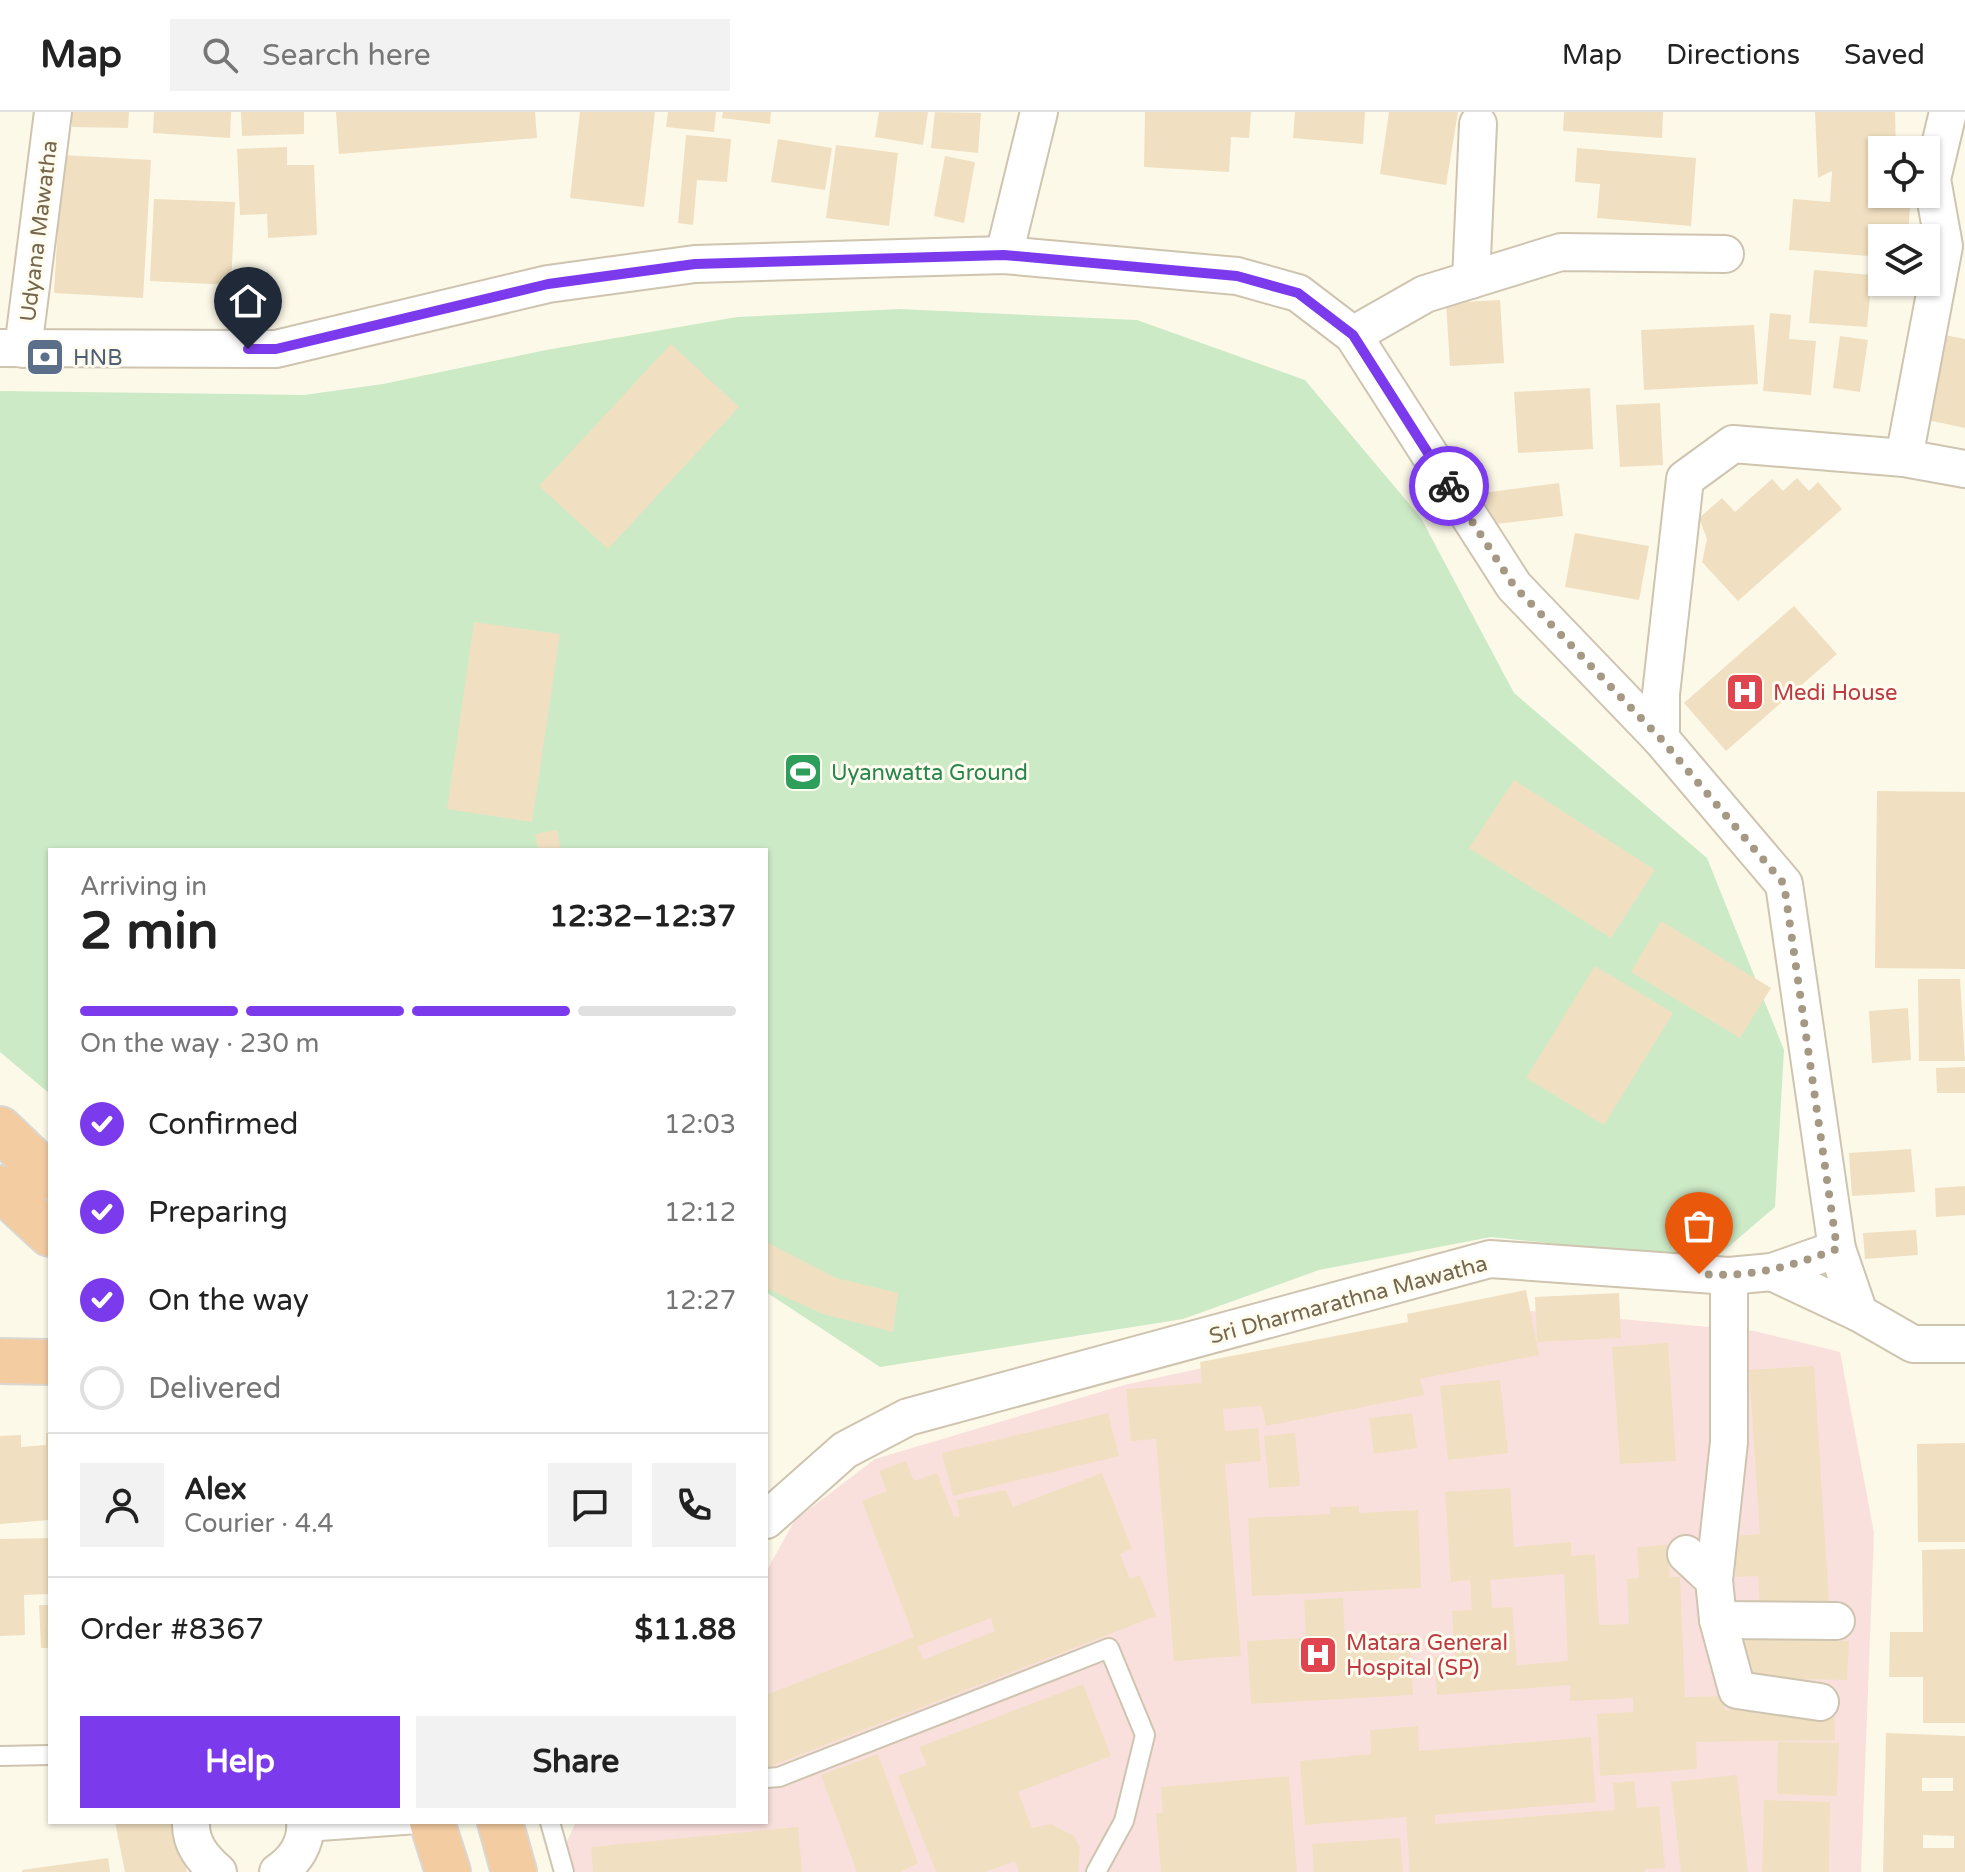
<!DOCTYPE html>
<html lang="en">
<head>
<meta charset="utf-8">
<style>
	body { margin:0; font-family:"Varela Round",sans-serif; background:#f2f2f2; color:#222; height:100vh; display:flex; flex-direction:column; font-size:30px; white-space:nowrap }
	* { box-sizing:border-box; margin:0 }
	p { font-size:26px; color:#767676 }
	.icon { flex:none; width:44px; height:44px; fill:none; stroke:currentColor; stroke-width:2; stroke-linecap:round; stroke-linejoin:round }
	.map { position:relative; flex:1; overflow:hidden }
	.sheet { position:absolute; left:48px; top:736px; width:720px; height:976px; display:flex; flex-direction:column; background:#fff; border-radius:0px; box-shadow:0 2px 6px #0004 }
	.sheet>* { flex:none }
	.controls { position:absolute; left:1868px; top:24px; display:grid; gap:16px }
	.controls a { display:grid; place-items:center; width:72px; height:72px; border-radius:0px; background:#fff; box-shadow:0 2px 6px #0004; font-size:40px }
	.pin { position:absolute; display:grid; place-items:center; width:68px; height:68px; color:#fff; margin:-82px -34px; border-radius:50% 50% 50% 0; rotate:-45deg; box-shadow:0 0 8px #0007 }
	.pin .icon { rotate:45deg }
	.courier { position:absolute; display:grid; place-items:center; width:80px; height:80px; margin:-40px; border:6px solid #7c3aed; border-radius:50%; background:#fff; color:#222; box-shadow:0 2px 10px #0007 }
	.overview em { font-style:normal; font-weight:700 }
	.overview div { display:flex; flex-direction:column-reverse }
	.overview { display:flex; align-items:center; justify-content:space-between; height:136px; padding:0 32px }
	h1 { font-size:52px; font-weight:700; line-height:60px }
	.bar { display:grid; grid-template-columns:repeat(4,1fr); gap:12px 8px; align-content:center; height:96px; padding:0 32px }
	.bar i { height:10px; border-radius:6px; background:#e0e0e0 }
	.bar .current { background:#7c3aed }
	.bar p { grid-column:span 4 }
	.line { display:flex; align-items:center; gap:20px; padding:0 32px; border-top:2px solid #e0e0e0 }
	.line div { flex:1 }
	.round { display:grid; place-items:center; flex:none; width:84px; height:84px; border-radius:0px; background:#f2f2f2 }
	ol { padding:0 32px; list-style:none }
	li { display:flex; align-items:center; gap:24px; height:88px }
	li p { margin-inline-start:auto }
	li .icon { padding:8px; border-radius:50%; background:#7c3aed; color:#fff; stroke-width:4 }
	li:last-child { color:#767676 }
	li i { width:44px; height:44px; border:4px solid #e0e0e0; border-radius:50% }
	.action { display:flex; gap:16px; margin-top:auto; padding:16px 32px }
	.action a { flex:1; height:92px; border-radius:0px; background:#7c3aed; color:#fff; font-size:32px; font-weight:700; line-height:92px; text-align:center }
	.action a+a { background:#f2f2f2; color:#222 }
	header { display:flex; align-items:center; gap:48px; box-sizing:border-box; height:112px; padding:0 40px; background:#fff; border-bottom:2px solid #e0e0e0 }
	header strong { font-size:38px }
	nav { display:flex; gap:44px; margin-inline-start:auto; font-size:28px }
	.search { width:560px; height:72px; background:#f2f2f2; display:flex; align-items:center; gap:20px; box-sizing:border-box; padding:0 28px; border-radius:0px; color:#767676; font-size:30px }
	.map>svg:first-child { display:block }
</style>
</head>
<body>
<header>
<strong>Map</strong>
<div class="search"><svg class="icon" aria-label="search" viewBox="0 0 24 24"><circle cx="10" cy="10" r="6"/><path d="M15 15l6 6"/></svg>Search here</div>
<nav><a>Map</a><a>Directions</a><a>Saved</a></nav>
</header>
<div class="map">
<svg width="1965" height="1760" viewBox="0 0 1965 1760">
	<rect width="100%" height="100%" fill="#fcf9e9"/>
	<polygon fill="#f9e0dc" points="1485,1195 1755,1219 1840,1240 1874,1421 1861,1760 560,1760 557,1751 575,1712 766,1710 766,1460 795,1408 875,1347 1124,1273"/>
	<polygon fill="#cdeac7" points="900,197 1137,208 1305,268 1421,406 1514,581 1707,746 1784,938 1775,1095 1713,1148 1491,1125 1319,1158 1183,1207 880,1255 766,1180 766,738 50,738 50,982 0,940 0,279 304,283 383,272 546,238 737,205"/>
	<g fill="#f0e0c1" fill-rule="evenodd">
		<polygon points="72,0 129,0 128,16 72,15"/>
		<polygon points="154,0 231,0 230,26 153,21"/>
		<polygon points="241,0 304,0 304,22 242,24"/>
		<polygon points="336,0 535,0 537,26 339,42"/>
		<polygon points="580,0 655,0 644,95 570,86"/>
		<polygon points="668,0 716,0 714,20 666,15"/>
		<polygon points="723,0 771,0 770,12 722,6"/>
		<polygon points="879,0 928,0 923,33 875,25"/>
		<polygon points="935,0 981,1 978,41 931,36"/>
		<polygon points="1145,0 1251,0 1249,26 1231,25 1229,60 1144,55"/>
		<polygon points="1295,0 1365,0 1363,32 1293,26"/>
		<polygon points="1389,0 1458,0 1446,73 1380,62"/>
		<polygon points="1564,0 1663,0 1662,26 1563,19"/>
		<polygon points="1815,0 1895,0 1896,38 1882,38 1882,82 1911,83 1908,121 1894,120 1893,126 1882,126 1882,145 1789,138 1793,87 1830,90 1832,59 1818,66"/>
		<polygon points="686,23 731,27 727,70 697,68 693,113 678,111"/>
		<polygon points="778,27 832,36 825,78 771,70"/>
		<polygon points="836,33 898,41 889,114 826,106"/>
		<polygon points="287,35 287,53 314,53 317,123 268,126 267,102 240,103 237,37"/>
		<polygon points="1577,36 1696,46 1691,114 1597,106 1600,72 1575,70"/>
		<polygon points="62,43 151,48 143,186 54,181"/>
		<polygon points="945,44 975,50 964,111 934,104"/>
		<polygon points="154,87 235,90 231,173 150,169"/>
		<polygon points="1814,158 1872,163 1867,215 1809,211"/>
		<polygon points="1500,188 1504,251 1450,254 1446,191"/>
		<polygon points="1770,201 1791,203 1789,227 1816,229 1811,283 1763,279"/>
		<polygon points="1754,213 1758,272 1644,278 1641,218"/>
		<polygon points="1945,223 1965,227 1965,316 1927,308"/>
		<polygon points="1840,224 1868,228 1860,280 1833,276"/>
		<polygon points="671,232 739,295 608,437 539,374"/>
		<polygon points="1590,276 1593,337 1518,341 1514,280"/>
		<polygon points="1660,291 1663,353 1620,355 1616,293"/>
		<polygon points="1797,366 1809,379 1818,370 1842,397 1738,489 1702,450 1707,427 1699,406 1722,386 1735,400 1772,367 1783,379"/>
		<polygon points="1559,371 1563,404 1479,414 1475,382"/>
		<polygon points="1575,421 1649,434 1639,488 1565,475"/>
		<polygon points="1794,494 1837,542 1726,639 1684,591"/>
		<polygon points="474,510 560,522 532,710 447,697"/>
		<polygon points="1514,668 1655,758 1611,826 1469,736"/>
		<polygon points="1877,679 1965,680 1965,857 1875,856"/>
		<polygon points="557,718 561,738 538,738 535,722"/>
		<polygon points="1661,809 1771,876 1740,926 1631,860"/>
		<polygon points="1595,854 1673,901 1604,1013 1526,966"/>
		<polygon points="1918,867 1960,867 1965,949 1919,949"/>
		<polygon points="1908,896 1911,948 1872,951 1869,899"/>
		<polygon points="1965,955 1965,981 1937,981 1936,956"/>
		<polygon points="1911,1037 1915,1080 1852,1084 1849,1041"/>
		<polygon points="1965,1074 1965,1103 1936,1105 1935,1076"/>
		<polygon points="1916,1118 1918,1143 1865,1147 1863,1121"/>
		<polygon points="766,1130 836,1166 898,1181 893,1220 823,1202 766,1176"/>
		<polygon points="1526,1178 1539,1243 1420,1267 1424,1283 1266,1314 1262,1294 1223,1297 1225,1319 1258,1316 1261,1349 1225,1352 1241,1544 1174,1549 1156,1327 1131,1329 1126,1277 1202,1271 1200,1250 1408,1210 1407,1202"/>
		<polygon points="1619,1181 1621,1226 1537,1230 1535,1185"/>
		<polygon points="1668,1231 1676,1349 1620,1352 1612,1235"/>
		<polygon points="1814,1254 1829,1491 1760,1495 1758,1464 1736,1465 1734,1424 1760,1422 1749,1258"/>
		<polygon points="1500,1268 1508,1341 1448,1348 1440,1274"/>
		<polygon points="1108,1301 1119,1344 953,1384 942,1341"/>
		<polygon points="1412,1301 1417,1336 1374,1342 1369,1306"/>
		<polygon points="46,1321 50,1321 50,1408 0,1412 0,1324 21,1323 21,1335 46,1333"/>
		<polygon points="1295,1321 1300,1374 1269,1376 1264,1324"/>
		<polygon points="1965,1331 1965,1430 1918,1430 1917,1332"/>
		<path d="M906,1349L914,1369L937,1361L954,1405L960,1404L956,1388L1006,1378L1013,1395L1102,1361L1132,1437L1120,1442L1130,1467L1140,1463L1156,1504L766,1656V1583L914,1525L862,1389L887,1379L879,1359ZM991,1506L995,1519L923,1548L918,1534Z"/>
		<path d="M1510,1376L1514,1435L1571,1430V1444L1595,1442L1599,1513L1629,1512L1627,1467L1639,1466L1637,1435L1668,1433L1670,1465H1680L1685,1585L1723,1584L1725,1598L1834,1597L1835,1628L1696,1630L1697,1657L1600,1664L1597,1602L1633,1600V1586L1570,1589V1573L1437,1583L1434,1545L1455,1544L1452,1499L1472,1498L1470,1468L1451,1470L1445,1380ZM1564,1462L1568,1549L1517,1553L1512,1495L1492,1496L1490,1468Z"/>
		<polygon points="1359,1394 1359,1401 1418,1398 1421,1476 1252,1484 1248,1406 1330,1402 1330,1395"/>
		<polygon points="50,1426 50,1482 24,1483 25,1523 0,1524 0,1427"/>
		<polygon points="1965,1437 1965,1611 1923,1611 1923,1565 1889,1565 1890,1520 1923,1520 1922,1438"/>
		<polygon points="1343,1486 1345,1524 1409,1521 1413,1583 1251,1592 1247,1529 1306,1526 1304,1488"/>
		<polygon points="39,1493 50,1493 50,1536 41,1536"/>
		<polygon points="1740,1526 1849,1529 1847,1568 1739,1566"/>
		<polygon points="1083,1572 1111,1644 1018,1680 1032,1716 1051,1712 1074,1724 1080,1735 1078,1760 1019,1760 1015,1749 985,1760 936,1760 898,1664 927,1653 919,1635"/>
		<polygon points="1418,1614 1419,1639 1591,1625 1596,1690 1435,1703 1435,1712 1615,1698 1613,1671 1634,1669 1637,1696 1659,1694 1665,1756 1645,1757 1645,1760 1410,1760 1406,1705 1305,1713 1300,1649 1371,1642 1370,1618"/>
		<path d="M1886,1621L1965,1624V1760H1883ZM1922,1666H1953V1679H1922ZM1923,1723L1954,1724V1736H1923Z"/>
		<polygon points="1778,1630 1839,1631 1837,1684 1777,1682"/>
		<polygon points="878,1642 918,1751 901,1760 857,1760 821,1663"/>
		<polygon points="1737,1663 1748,1760 1681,1760 1671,1670"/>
		<polygon points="1289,1664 1297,1760 1161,1760 1156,1701 1163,1701 1161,1675"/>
		<polygon points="1764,1688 1830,1690 1829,1760 1762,1760"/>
		<polygon points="115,1710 177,1710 187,1760 125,1760"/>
		<polygon points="798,1715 802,1760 593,1760 591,1735"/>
		<polygon points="1400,1726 1403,1760 1314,1760 1312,1732"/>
		<polygon points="108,1746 110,1760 22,1760 22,1758"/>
	</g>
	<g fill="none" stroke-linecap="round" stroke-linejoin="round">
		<defs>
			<g id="lane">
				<polyline points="0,1644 50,1643"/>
				<polyline points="766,1666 779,1665 1109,1536 1145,1623 1124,1709 1096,1760"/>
				<polyline points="550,1710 564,1760"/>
				<polyline points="306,1720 432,1711"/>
			</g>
			<g id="street">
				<polyline points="1004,143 1039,0"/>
				<polyline points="1471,168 1478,12"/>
				<polyline points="1353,223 1425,182 1561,140 1725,142"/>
				<polyline points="0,236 276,237 548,172 695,152 1004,143 1237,164 1298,181 1353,223 1514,474 1661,627 1784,772 1837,1137 1859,1201 1913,1232 1965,1232"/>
				<polyline points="23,237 53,0"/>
				<polyline points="1904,346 1944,134 1932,67 1948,0"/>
				<polyline points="1661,627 1661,582 1685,367 1733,332 1904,346 1965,357"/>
				<polyline points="1772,1160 1859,1201"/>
				<polyline points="766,1408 845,1338 908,1305 1490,1147 1729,1164 1772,1160 1837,1137"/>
				<polyline points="1686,1442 1714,1468 1718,1508 1737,1578 1820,1590"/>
				<polyline points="1714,1468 1729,1330 1729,1164"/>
				<polyline points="1718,1508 1836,1509"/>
				<path d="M191,1710C190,1732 203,1747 218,1760"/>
				<path d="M278,1760C295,1749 307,1731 305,1710"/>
			</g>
			<g id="highway">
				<polyline points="0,1017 50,1065"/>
				<polyline points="0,1076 50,1122"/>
				<polyline points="0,1249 50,1250"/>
				<polyline points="432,1710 448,1760"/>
				<polyline points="500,1710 514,1760"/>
			</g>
		</defs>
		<use href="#lane" stroke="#cec4af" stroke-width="22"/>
		<use href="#street" stroke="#cec4af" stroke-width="40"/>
		<use href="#highway" stroke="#dbd7d1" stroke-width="48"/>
		<use href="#lane" stroke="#fff" stroke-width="18"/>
		<use href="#street" stroke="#fff" stroke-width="36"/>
		<use href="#highway" stroke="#f3cca2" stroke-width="44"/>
	</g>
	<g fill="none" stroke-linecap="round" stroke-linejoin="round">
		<path stroke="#a59984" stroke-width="8" stroke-dasharray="0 14.4" d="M1449,374L1514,474L1661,627L1784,772L1837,1137C1788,1155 1753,1166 1699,1162"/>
		<polyline stroke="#7c3aed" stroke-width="10" points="248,237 276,237 548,172 695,152 1004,143 1237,164 1298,181 1353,223 1449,374"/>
	</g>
	<defs>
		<symbol id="bank-square" viewBox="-11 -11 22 22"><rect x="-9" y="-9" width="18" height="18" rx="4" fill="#5c6f8a" stroke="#fefcef"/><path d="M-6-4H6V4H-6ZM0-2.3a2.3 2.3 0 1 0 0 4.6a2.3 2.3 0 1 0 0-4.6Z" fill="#fff"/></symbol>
		<symbol id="hospital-square" viewBox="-11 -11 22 22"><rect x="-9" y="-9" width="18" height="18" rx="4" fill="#e0444e" stroke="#fefcef"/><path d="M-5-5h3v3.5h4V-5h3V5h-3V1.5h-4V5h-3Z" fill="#fff"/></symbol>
		<symbol id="stadium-square" viewBox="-11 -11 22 22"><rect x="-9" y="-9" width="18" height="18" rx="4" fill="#2e9e5b" stroke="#fefcef"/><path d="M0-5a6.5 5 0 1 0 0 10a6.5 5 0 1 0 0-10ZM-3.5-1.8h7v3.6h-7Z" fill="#fff"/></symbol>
	</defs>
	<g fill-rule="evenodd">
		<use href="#bank-square" x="23" y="223" width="44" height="44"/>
		<use href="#hospital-square" x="1723" y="558" width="44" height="44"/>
		<use href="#stadium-square" x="781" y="638" width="44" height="44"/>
		<use href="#hospital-square" x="1296" y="1521" width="44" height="44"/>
	</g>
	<g text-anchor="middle" stroke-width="6" stroke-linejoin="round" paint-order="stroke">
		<g font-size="22" fill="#76664d" stroke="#fefcef">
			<text transform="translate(38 119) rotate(-83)" y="8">Udyana Mawatha</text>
			<text transform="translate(1348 1187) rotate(-15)" y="8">Sri Dharmarathna Mawatha</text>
		</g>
		<g font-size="22" fill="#4e5e75" stroke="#fefcef" text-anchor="start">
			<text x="73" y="253">HNB</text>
		</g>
		<g font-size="22" fill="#be3a42" stroke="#fefcef" text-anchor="start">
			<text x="1773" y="588">Medi House</text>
			<text x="1346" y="1538">Matara General<tspan x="1346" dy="25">Hospital (SP)</tspan></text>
		</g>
		<g font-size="22" fill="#27864d" stroke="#fefcef" text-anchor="start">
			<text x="831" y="668">Uyanwatta Ground</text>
		</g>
	</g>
</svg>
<div class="controls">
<a><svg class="icon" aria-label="locate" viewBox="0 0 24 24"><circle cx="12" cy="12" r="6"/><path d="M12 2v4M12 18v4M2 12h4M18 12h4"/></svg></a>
<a><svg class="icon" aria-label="layers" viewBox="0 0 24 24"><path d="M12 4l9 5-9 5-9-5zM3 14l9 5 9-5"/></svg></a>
</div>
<div class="pin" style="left:1699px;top:1162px;background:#ea580c"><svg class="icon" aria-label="bag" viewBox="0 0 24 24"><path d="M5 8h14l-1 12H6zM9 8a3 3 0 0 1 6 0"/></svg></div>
<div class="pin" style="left:248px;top:237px;background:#1f2937"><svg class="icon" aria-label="home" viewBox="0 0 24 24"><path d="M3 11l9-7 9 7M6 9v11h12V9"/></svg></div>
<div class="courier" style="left:1449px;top:374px"><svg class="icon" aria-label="bike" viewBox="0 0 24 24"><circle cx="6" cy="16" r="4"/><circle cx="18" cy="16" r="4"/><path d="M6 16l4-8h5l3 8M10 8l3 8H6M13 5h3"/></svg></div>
<section class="sheet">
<div class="overview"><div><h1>2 min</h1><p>Arriving in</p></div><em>12:32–12:37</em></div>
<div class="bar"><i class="current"></i><i class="current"></i><i class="current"></i><i></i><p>On the way · 230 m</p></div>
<ol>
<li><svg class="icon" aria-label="check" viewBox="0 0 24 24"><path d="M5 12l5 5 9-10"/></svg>Confirmed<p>12:03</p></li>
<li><svg class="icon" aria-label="check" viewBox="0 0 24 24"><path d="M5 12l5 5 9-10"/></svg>Preparing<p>12:12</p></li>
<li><svg class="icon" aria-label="check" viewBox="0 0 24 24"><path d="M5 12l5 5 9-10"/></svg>On the way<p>12:27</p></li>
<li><i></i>Delivered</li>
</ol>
<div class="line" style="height:144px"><a class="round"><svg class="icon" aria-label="person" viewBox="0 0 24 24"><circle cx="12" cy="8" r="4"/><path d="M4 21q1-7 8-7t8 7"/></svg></a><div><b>Alex</b><p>Courier · 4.4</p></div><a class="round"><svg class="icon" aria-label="chat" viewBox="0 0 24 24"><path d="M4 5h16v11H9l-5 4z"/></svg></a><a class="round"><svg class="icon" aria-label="phone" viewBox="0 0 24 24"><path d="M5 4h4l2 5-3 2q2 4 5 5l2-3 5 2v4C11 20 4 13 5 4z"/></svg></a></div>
<div class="line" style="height:104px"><div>Order #8367</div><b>$11.88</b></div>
<div class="action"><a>Help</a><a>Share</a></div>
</section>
</div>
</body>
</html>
